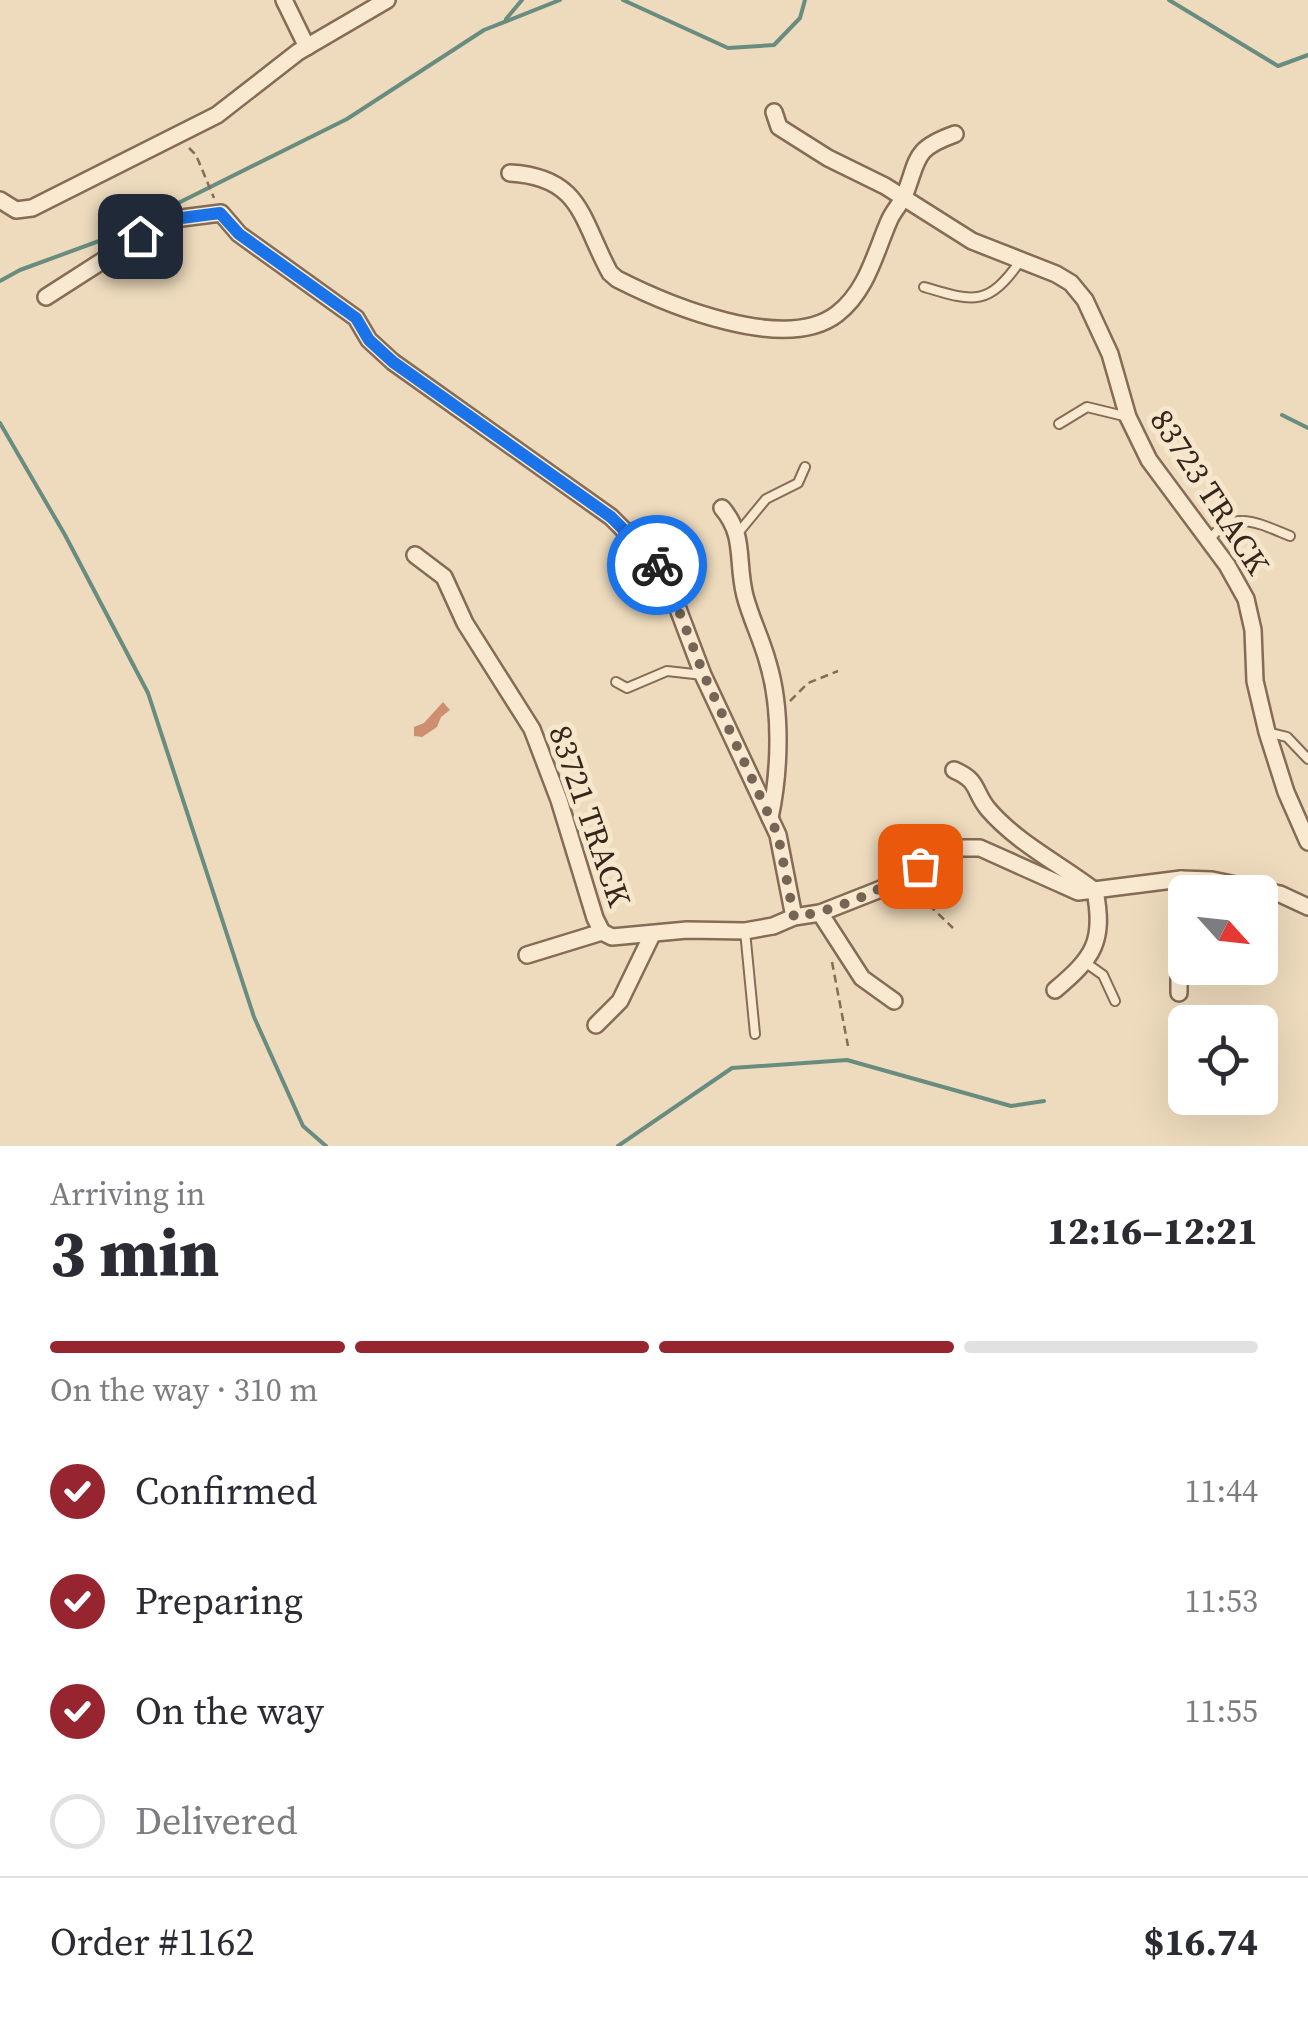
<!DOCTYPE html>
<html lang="en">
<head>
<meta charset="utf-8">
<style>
	body { margin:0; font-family:"Source Serif 4",serif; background:#f2f2f3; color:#2b2b33; height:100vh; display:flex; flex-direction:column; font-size:38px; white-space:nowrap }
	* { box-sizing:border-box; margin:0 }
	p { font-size:32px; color:#7c7c81 }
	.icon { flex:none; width:55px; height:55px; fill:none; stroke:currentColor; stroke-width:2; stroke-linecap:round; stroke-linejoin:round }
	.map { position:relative; height:1146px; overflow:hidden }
	.sheet { display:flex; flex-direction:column; background:#fff; flex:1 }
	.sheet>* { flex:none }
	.needle { width:65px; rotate:117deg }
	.controls { position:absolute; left:1168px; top:875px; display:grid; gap:20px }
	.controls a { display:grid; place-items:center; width:110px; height:110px; border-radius:15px; background:#fff; box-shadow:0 10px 40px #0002; font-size:50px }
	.pin { position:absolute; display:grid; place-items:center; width:85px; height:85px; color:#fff; margin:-42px; border-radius:20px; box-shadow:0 5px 15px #0006 }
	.courier { position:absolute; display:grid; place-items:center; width:100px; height:100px; margin:-50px; border:8px solid #1a73e8; border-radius:50%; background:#fff; color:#222; box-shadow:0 2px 12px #0007 }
	.summary em { font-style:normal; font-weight:800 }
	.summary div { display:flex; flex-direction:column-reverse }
	.summary { display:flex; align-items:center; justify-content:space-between; height:170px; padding:0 50px }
	h1 { font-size:65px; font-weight:800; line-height:75px }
	.bar { display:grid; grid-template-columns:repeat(4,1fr); gap:15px 10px; align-content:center; height:120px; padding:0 50px }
	.bar i { height:12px; border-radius:8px; background:#e1e1e2 }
	.bar .active { background:#962530 }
	.bar p { grid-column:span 4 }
	.line { display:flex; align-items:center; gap:25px; padding:0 50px; border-top:2px solid #e1e1e2 }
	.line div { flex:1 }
	ol { padding:0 50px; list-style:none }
	li { display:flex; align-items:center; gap:30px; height:110px }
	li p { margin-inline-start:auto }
	li .icon { padding:10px; border-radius:50%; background:#962530; color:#fff; stroke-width:4 }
	li:last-child { color:#7c7c81 }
	li i { width:55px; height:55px; border:5px solid #e1e1e2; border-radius:50% }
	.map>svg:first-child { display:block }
</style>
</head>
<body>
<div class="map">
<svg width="1308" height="1146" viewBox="0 0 1308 1146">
	<rect width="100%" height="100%" fill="#eedbbd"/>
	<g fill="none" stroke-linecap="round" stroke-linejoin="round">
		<g stroke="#688d80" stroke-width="4">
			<polyline points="623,0 728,48 774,45 800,18 805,0"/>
			<polyline points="1169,0 1278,66 1308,55"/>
			<polyline points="506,19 522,0"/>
			<polyline points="0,281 20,270 110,237 347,119 484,30 560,0"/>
			<polyline points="1282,415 1308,428"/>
			<polyline points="0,423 65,535 148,693 254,1017 303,1126 326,1146"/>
			<polyline points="618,1146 732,1068 847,1060 1011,1106 1044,1101"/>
		</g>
	</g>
	<polygon fill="#ce8f71" points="443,702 450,710 441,717 437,727 422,737 414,736 414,727 424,723"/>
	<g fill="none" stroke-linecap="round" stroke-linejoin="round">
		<defs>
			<g id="lane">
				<path d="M924,287C974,302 988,307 1021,260"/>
				<polyline points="1059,424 1087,407 1128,417"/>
				<polyline points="738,533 766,499 798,483 805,467"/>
				<path d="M1209,541C1231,507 1260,524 1290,536"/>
				<polyline points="616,682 627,688 667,671 703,675"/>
				<polyline points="1267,732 1287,737 1308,759"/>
				<polyline points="745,931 755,1034"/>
				<polyline points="1086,963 1103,975 1115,1001"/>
			</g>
			<g id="street">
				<polyline points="284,0 307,47"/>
				<polyline points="774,112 779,127 828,158 885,186 972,241 1056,274 1071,283 1085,300 1110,354 1128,417 1149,460 1227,565 1246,599 1253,630 1255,681 1267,732 1286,792 1308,842"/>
				<path d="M510,173C582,177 581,220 610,273L617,279C668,305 785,354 837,314C867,291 875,253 889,221C893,211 901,204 905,194C919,158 913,149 955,134"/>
				<polyline points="0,200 16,210 32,208 217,115 298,52 387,0"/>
				<polyline points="46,297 166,220 221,213 239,234 356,318 369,340 393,362 611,517 624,530 642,537 672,593 703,675 778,835 794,917"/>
				<path d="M722,508C746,536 736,561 745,596C751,619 762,640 768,663C782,709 780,771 770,818"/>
				<polyline points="415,555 444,577 465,623 532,729 559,800 595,918 602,932 612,937 687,930 745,931 773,926 794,917 820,913 886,887 920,866 961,848 980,848 1078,892 1181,879 1212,880 1280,894 1308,907"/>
				<path d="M954,770C980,781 973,791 988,809C1017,843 1060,864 1095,891C1105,942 1093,958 1055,990"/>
				<polyline points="1181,879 1185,899"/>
				<polyline points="820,913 862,978 894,1001"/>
				<polyline points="527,955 602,932"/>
				<polyline points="1179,993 1179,938 1185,922"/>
				<polyline points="596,1025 620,1001 652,935"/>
			</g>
		</defs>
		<use href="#lane" stroke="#866b56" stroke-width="12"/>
		<use href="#street" stroke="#866b56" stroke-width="20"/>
		<g stroke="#866b56" stroke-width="2.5" stroke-dasharray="8 5" stroke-linecap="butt">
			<polyline points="189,148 196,155 214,198"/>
			<polyline points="790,701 808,683 838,671"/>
			<polyline points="926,879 929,905 953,928"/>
			<polyline points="832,962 848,1046"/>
		</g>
		<use href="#lane" stroke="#f9e9d0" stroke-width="8"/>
		<use href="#street" stroke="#f9e9d0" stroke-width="15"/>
	</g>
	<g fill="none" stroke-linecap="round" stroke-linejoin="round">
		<path stroke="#766554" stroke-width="10" stroke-dasharray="0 18" d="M657,565L672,593L704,675L778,835L794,917C840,910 881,890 920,866"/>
		<polyline stroke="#1a73e8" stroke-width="12" points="140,236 166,220 220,213 239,234 356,318 369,340 393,362 611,517 624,530 642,537 657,565"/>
	</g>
	<g text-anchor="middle" stroke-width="10" stroke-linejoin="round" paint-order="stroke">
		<g font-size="32" fill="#35251b" stroke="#f6e6cc">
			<text transform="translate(1210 492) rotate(57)" y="11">83723 TRACK</text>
			<text transform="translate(590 816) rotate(71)" y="11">83721 TRACK</text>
		</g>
	</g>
</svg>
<div class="controls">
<a><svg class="needle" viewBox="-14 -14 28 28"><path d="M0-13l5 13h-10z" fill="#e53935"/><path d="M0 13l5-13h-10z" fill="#7c7c81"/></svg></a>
<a><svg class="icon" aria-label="locate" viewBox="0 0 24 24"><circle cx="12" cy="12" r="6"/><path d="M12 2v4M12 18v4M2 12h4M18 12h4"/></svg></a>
</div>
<div class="pin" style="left:920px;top:866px;background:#ea580c"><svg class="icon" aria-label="bag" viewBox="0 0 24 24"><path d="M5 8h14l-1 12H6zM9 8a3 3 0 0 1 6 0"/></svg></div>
<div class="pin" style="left:140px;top:236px;background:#1f2937"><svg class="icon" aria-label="home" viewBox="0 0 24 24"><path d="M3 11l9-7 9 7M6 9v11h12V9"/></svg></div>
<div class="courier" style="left:657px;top:565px"><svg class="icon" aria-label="bike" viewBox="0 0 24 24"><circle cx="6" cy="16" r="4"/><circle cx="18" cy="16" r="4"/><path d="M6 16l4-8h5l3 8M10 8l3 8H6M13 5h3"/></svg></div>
</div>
<section class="sheet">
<div class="summary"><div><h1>3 min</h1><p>Arriving in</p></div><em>12:16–12:21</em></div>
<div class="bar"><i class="active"></i><i class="active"></i><i class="active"></i><i></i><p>On the way · 310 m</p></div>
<ol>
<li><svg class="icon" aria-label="check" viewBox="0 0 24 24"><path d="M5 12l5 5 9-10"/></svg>Confirmed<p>11:44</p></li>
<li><svg class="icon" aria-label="check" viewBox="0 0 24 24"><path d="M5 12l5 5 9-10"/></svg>Preparing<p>11:53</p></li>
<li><svg class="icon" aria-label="check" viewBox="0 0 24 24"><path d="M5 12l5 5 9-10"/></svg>On the way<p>11:55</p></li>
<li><i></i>Delivered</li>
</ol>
<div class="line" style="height:130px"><div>Order #1162</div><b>$16.74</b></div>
</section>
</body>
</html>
